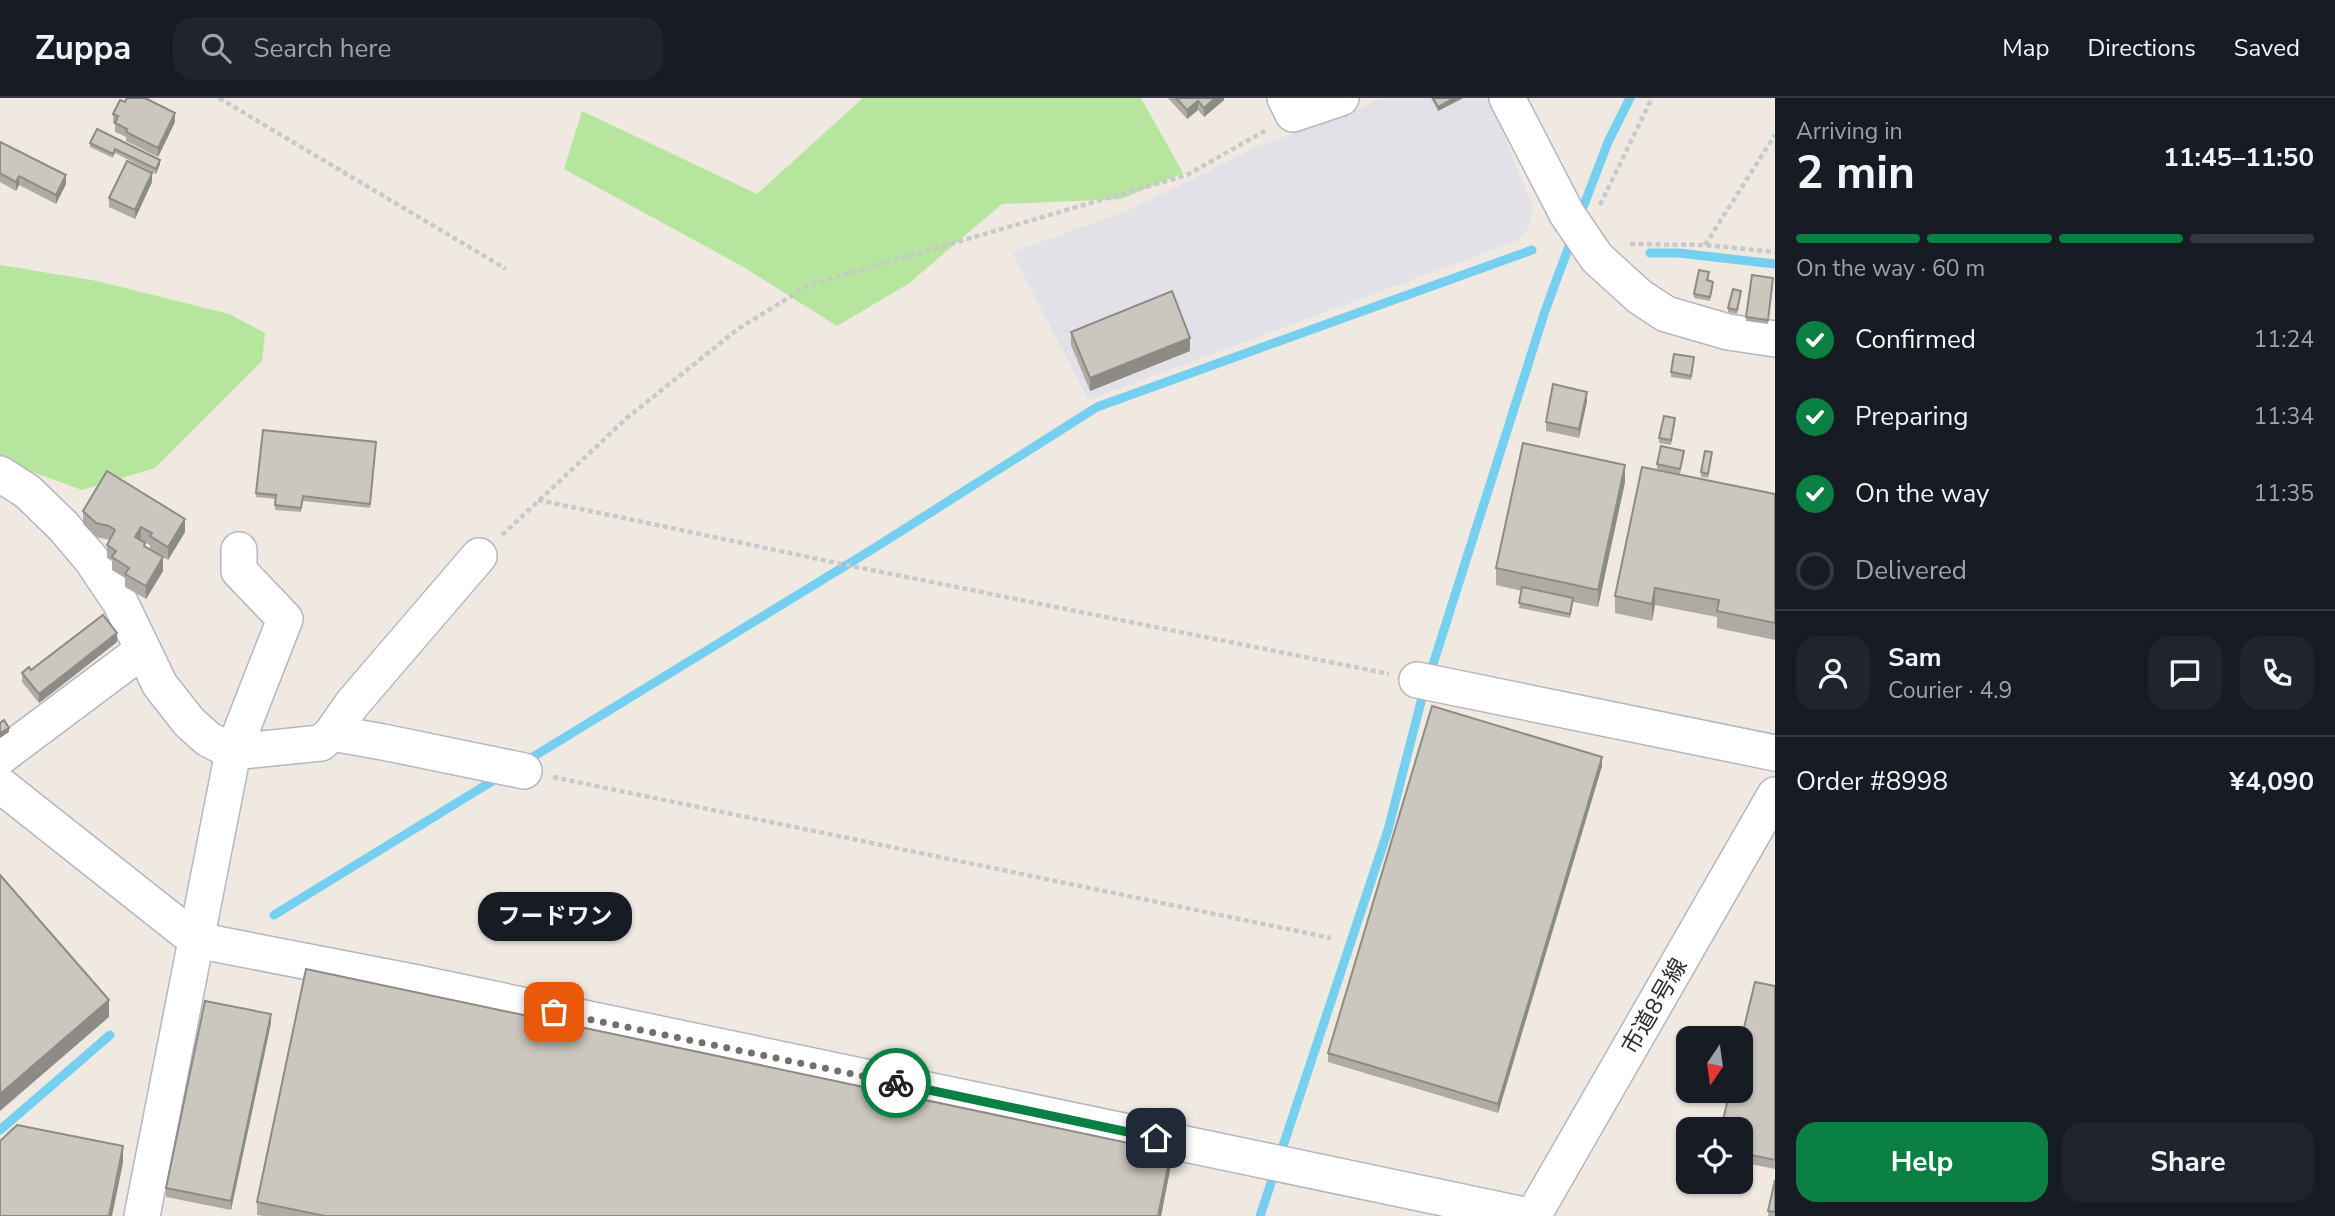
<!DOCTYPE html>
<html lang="en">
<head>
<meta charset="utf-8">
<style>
	body { margin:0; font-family:"Nunito Sans","Noto Sans JP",sans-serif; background:#20242c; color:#f1f3f6; height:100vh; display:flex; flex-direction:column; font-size:26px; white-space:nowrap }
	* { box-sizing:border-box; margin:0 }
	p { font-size:23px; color:#9ea1a6 }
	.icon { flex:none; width:38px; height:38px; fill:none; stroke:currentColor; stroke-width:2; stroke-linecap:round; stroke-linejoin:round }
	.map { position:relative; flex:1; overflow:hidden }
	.drawer { display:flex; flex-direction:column; background:#171b24; width:560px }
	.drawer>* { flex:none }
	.needle { width:46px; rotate:193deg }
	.tools { position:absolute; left:1676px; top:928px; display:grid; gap:14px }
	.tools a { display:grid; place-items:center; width:77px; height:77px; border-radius:14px; background:#171b24; box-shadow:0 2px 5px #0004; font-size:35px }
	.pin { position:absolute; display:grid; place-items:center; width:60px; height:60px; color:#fff; margin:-30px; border-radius:14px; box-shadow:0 4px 10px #0006 }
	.courier { position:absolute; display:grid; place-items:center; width:70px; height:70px; margin:-35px; border:5px solid #0b8043; border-radius:50%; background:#fff; color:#222; box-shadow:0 2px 9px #0007 }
	.bubble { position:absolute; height:49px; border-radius:21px; background:#171b24; box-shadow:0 2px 5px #0004; font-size:23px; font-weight:700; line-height:49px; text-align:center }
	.overview em { font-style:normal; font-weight:700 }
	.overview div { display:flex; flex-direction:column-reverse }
	.overview { display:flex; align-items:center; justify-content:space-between; height:119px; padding:0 21px }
	h1 { font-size:46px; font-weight:700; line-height:52px }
	.bar { display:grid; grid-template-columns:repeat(4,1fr); gap:10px 7px; align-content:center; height:84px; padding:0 21px }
	.bar i { height:9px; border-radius:5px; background:#363941 }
	.bar .active { background:#0b8043 }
	.bar p { grid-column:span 4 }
	.line { display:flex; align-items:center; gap:18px; padding:0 21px; border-top:2px solid #363941 }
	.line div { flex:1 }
	.round { display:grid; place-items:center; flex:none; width:74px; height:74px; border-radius:21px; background:#20242c }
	ol { padding:0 21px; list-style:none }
	li { display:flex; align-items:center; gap:21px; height:77px }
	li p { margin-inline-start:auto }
	li .icon { padding:7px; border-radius:50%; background:#0b8043; color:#fff; stroke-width:4 }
	li:last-child { color:#9ea1a6 }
	li i { width:38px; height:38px; border:4px solid #363941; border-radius:50% }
	.cta { display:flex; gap:14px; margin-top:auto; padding:14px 21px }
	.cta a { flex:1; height:80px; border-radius:21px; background:#0b8043; color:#fff; font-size:28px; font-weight:700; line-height:80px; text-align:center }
	.cta a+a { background:#20242c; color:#f1f3f6 }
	header { display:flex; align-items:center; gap:42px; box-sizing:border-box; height:98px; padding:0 35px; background:#171b24; border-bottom:2px solid #363941 }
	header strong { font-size:33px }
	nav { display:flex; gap:38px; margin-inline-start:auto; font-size:24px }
	.search { width:490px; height:63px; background:#20242c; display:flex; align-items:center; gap:18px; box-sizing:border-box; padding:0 24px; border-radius:21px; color:#9ea1a6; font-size:26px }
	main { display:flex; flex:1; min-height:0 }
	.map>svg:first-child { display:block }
</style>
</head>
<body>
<header>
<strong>Zuppa</strong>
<div class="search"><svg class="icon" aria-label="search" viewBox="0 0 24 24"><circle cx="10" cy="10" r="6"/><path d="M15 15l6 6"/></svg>Search here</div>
<nav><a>Map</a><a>Directions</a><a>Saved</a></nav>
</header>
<main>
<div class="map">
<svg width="1775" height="1118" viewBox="0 0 1775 1118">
	<rect width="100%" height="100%" fill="#efe9e1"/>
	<polygon fill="#e3e1e8" points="1382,0 1489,0 1533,110 1529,129 1519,142 1088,302 1012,154 1125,114 1259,48 1350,15"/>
	<g fill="#b6e59e">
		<polygon points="863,0 1141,0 1183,75 1121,101 1002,106 908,186 837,228 740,167 564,71 582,13 757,96"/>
		<polygon points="0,167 97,183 229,216 265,235 262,263 155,370 82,392 0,362"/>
	</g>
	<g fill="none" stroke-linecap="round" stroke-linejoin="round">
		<g stroke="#75cff0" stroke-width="9">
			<polyline points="1579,120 1608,44 1630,0"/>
			<polyline points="1650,155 1679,155 1775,166"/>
			<polyline points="1429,579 1545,213 1572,140"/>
			<polyline points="523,665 876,449 1097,309 1532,152"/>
			<polyline points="274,817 499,679"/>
			<polyline points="0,1032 110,937"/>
			<polyline points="1279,1060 1388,732 1424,592"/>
			<polyline points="1260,1118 1275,1073"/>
		</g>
		<defs>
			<g id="minor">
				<polyline points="1285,0 1293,16 1341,0"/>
				<polyline points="1507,0 1567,116 1597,160 1640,199 1666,216 1728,234 1775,241"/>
				<polyline points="0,376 28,394 63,428 91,461 120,504 160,587 189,624 208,641 233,654 321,645 332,635 352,606 479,458"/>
				<polyline points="1417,582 1775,655"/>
				<polyline points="332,635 383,644 524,673"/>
				<polyline points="0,659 143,552"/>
				<polyline points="0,687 196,842 417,885 1529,1118"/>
				<polyline points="142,1118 233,654 285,521 239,473 239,452"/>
				<polyline points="1533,1118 1775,697"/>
			</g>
		</defs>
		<use href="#minor" stroke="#b4b7c1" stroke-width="38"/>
		<g stroke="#c9c9c9" stroke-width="4.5" stroke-dasharray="5 3.5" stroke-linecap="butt">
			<polyline points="219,0 506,171"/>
			<polyline points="1600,107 1652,0"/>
			<polyline points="1630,146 1705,147 1775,154"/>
			<polyline points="1705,147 1775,37"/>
			<polyline points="538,402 837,465 1389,576"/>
			<polyline points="502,437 628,319 738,231 809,187 1187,77 1268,31"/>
			<polyline points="553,679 1331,840"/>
		</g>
		<use href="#minor" stroke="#fff" stroke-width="35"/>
	</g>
	<g fill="#afaba4">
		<polygon points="1168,0 1224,0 1224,2 1204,19 1198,12 1187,21"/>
		<polygon points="1431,0 1463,0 1438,13"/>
		<polygon points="113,16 175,24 158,59 126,43 126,39 115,34 115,26 113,25"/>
		<polygon points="97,31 160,66 156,76 115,55 113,60 90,49 90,45"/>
		<polygon points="0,44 66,86 56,106 19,87 16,93 0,84"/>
		<polygon points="152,84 135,121 109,109 109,100"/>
		<polygon points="1709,179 1708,183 1713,189 1710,203 1694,200 1694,196"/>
		<polygon points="1773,184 1768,226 1746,223 1746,219"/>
		<polygon points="1741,197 1737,216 1728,214 1728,210"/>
		<polygon points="1071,234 1190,253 1090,293 1071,247"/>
		<polygon points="1694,264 1691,282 1671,279 1671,274"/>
		<polygon points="1587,303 1579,340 1546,333 1546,324"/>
		<polygon points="1675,325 1671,347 1659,345 1659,340"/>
		<polygon points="376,344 370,410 303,403 301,414 275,412 276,401 256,399 256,395"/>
		<polygon points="1684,357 1680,376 1657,371 1657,366"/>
		<polygon points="1712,358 1708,380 1701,379 1701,374"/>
		<polygon points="1625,384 1598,509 1573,504 1570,520 1519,510 1522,493 1496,487 1496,470"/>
		<polygon points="1775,396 1775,542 1717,530 1717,519 1655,507 1652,523 1615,515 1615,498"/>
		<polygon points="83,413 185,434 168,462 150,452 150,447 141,442 163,473 146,501 125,489 125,480 112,472 112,463 107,460 107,447 110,442 96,439 83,426"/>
		<polygon points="117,544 39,605 22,584 22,575"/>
		<polygon points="1602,668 1498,1015 1328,964 1328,955"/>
		<polygon points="1775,888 1775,1071 1741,1064 1741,1031"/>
		<polygon points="271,925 231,1112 166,1099 166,1090"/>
		<polygon points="1171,1067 1161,1118 263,1118 257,1117 257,1104"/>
		<polygon points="1775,1082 1775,1118 1768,1118 1768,1113"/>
	</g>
	<g fill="#8e8b86">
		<polygon points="1215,0 1224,0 1224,2 1204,19 1204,10"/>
		<polygon points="1454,0 1463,0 1438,13 1438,9"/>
		<polygon points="1198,3 1198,12 1187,21 1187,12"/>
		<polygon points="175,15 175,24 158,59 158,50"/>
		<polygon points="160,62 160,66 156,76 156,71"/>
		<polygon points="152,75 152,84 135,121 135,112"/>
		<polygon points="66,77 66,86 56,106 56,97"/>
		<polygon points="19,78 19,87 16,93 16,84"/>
		<polygon points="1190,240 1190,253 1090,293 1090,280"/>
		<polygon points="1587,294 1587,303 1579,340 1579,331"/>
		<polygon points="1625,367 1625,384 1598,509 1598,492"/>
		<polygon points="185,421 185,434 168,462 168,449"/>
		<polygon points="141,429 141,442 135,453 135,439"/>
		<polygon points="163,459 163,473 146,501 146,488"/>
		<polygon points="1655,490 1655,507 1652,523 1652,506"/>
		<polygon points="117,535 117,544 39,605 39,596"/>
		<polygon points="9,630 9,634 0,640 0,635"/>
		<polygon points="1602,659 1602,668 1498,1015 1498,1006"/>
		<polygon points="109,902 109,919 0,1013 0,996"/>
		<polygon points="271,916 271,925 231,1112 231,1103"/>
		<polygon points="123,1048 123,1065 112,1118 109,1118"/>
		<polygon points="1171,1054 1171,1067 1161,1118 1158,1118"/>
	</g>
	<g fill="#cbc7bf" stroke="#8e8b86" stroke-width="2">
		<polygon points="127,0 145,0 175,15 158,50 126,34 127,31 115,25 118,18 113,16 120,2 125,4"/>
		<polygon points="1176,0 1215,0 1204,10 1198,3 1187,12"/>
		<polygon points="1433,0 1454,0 1438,9"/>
		<polygon points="97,31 160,62 156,71 115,51 113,56 90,45"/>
		<polygon points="0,44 66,77 56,97 19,78 16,84 0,75"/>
		<polygon points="127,63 152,75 135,112 109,100"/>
		<polygon points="1699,172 1709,174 1707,182 1713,184 1710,199 1694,196"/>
		<polygon points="1752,177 1773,180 1768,222 1746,219"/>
		<polygon points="1733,191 1741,193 1737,212 1728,210"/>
		<polygon points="1172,193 1190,240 1090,280 1071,234"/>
		<polygon points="1674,256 1694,259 1691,278 1671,274"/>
		<polygon points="1553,286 1587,294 1579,331 1546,324"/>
		<polygon points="1664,318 1675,320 1671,342 1659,340"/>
		<polygon points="263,332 376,344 370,406 303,398 301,410 275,407 276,397 256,395"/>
		<polygon points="1523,345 1625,367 1598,492 1496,470"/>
		<polygon points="1661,348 1684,353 1680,371 1657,366"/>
		<polygon points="1705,353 1712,354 1708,376 1701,374"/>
		<polygon points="1642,369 1775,396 1775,525 1717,513 1719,502 1655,490 1652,506 1615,498"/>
		<polygon points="107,373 185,421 168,449 150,438 152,435 141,429 135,439 145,445 144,448 163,459 146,488 125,476 129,470 112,459 116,453 107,447 115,432 109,428 96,425 83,413"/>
		<polygon points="1522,489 1573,500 1570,516 1519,505"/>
		<polygon points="103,517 117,535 39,596 22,575 29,569 31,572"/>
		<polygon points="1432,608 1602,659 1498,1006 1328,955"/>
		<polygon points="4,622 9,630 0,635 0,625"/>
		<polygon points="0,777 109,902 0,996"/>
		<polygon points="306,871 1171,1054 1158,1118 325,1118 257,1104"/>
		<polygon points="1755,884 1775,888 1775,1062 1741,1055 1741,1031 1721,1031 1730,992 1741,992 1741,942"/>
		<polygon points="205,903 271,916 231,1103 166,1090"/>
		<polygon points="17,1027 123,1048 109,1118 0,1118 0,1043"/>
		<polygon points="1775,1082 1775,1114 1768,1113"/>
	</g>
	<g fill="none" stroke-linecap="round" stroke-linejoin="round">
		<polyline stroke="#726f6d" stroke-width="7" stroke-dasharray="0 12.6" points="554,914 896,985"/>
		<polyline stroke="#0b8043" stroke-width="9" points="896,985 1156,1040"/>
	</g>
	<g text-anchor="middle" stroke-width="5" stroke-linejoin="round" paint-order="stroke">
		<g font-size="23" fill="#2e2e2e" stroke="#fff">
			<text transform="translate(1654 908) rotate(-60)" y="8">市道8号線</text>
		</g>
	</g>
</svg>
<div class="tools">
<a><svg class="needle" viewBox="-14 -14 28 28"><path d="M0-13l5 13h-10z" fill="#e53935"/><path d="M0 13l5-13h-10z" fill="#9ea1a6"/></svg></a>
<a><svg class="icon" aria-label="locate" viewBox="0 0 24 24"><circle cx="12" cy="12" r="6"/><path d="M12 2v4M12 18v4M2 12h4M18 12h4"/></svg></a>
</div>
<div class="pin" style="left:554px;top:914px;background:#ea580c"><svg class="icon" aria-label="bag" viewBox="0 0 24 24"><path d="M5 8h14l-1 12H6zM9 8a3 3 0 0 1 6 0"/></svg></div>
<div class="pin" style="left:1156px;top:1040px;background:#1f2937"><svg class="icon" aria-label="home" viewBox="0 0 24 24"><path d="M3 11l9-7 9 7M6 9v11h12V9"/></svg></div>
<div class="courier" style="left:896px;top:985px"><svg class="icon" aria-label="bike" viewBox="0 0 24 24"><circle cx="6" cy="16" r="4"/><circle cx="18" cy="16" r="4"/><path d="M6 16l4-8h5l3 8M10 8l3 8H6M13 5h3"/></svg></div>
<div class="bubble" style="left:478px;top:794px;width:154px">フードワン</div>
</div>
<section class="drawer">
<div class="overview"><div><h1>2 min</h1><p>Arriving in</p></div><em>11:45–11:50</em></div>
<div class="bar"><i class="active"></i><i class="active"></i><i class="active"></i><i></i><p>On the way · 60 m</p></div>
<ol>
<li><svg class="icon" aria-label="check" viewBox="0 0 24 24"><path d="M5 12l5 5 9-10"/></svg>Confirmed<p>11:24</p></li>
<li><svg class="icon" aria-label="check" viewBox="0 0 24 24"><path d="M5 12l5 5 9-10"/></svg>Preparing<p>11:34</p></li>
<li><svg class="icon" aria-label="check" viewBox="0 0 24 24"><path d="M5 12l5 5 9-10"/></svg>On the way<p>11:35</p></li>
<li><i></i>Delivered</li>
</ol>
<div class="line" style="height:126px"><a class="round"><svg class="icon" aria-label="person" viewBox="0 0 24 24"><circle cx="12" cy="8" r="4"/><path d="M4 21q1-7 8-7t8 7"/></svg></a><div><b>Sam</b><p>Courier · 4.9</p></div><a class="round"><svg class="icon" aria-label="chat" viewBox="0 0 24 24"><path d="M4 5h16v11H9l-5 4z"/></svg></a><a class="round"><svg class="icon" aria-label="phone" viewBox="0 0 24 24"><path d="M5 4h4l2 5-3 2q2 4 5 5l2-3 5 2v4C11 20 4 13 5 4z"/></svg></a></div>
<div class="line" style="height:91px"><div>Order #8998</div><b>¥4,090</b></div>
<div class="cta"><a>Help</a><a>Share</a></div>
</section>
</main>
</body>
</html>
